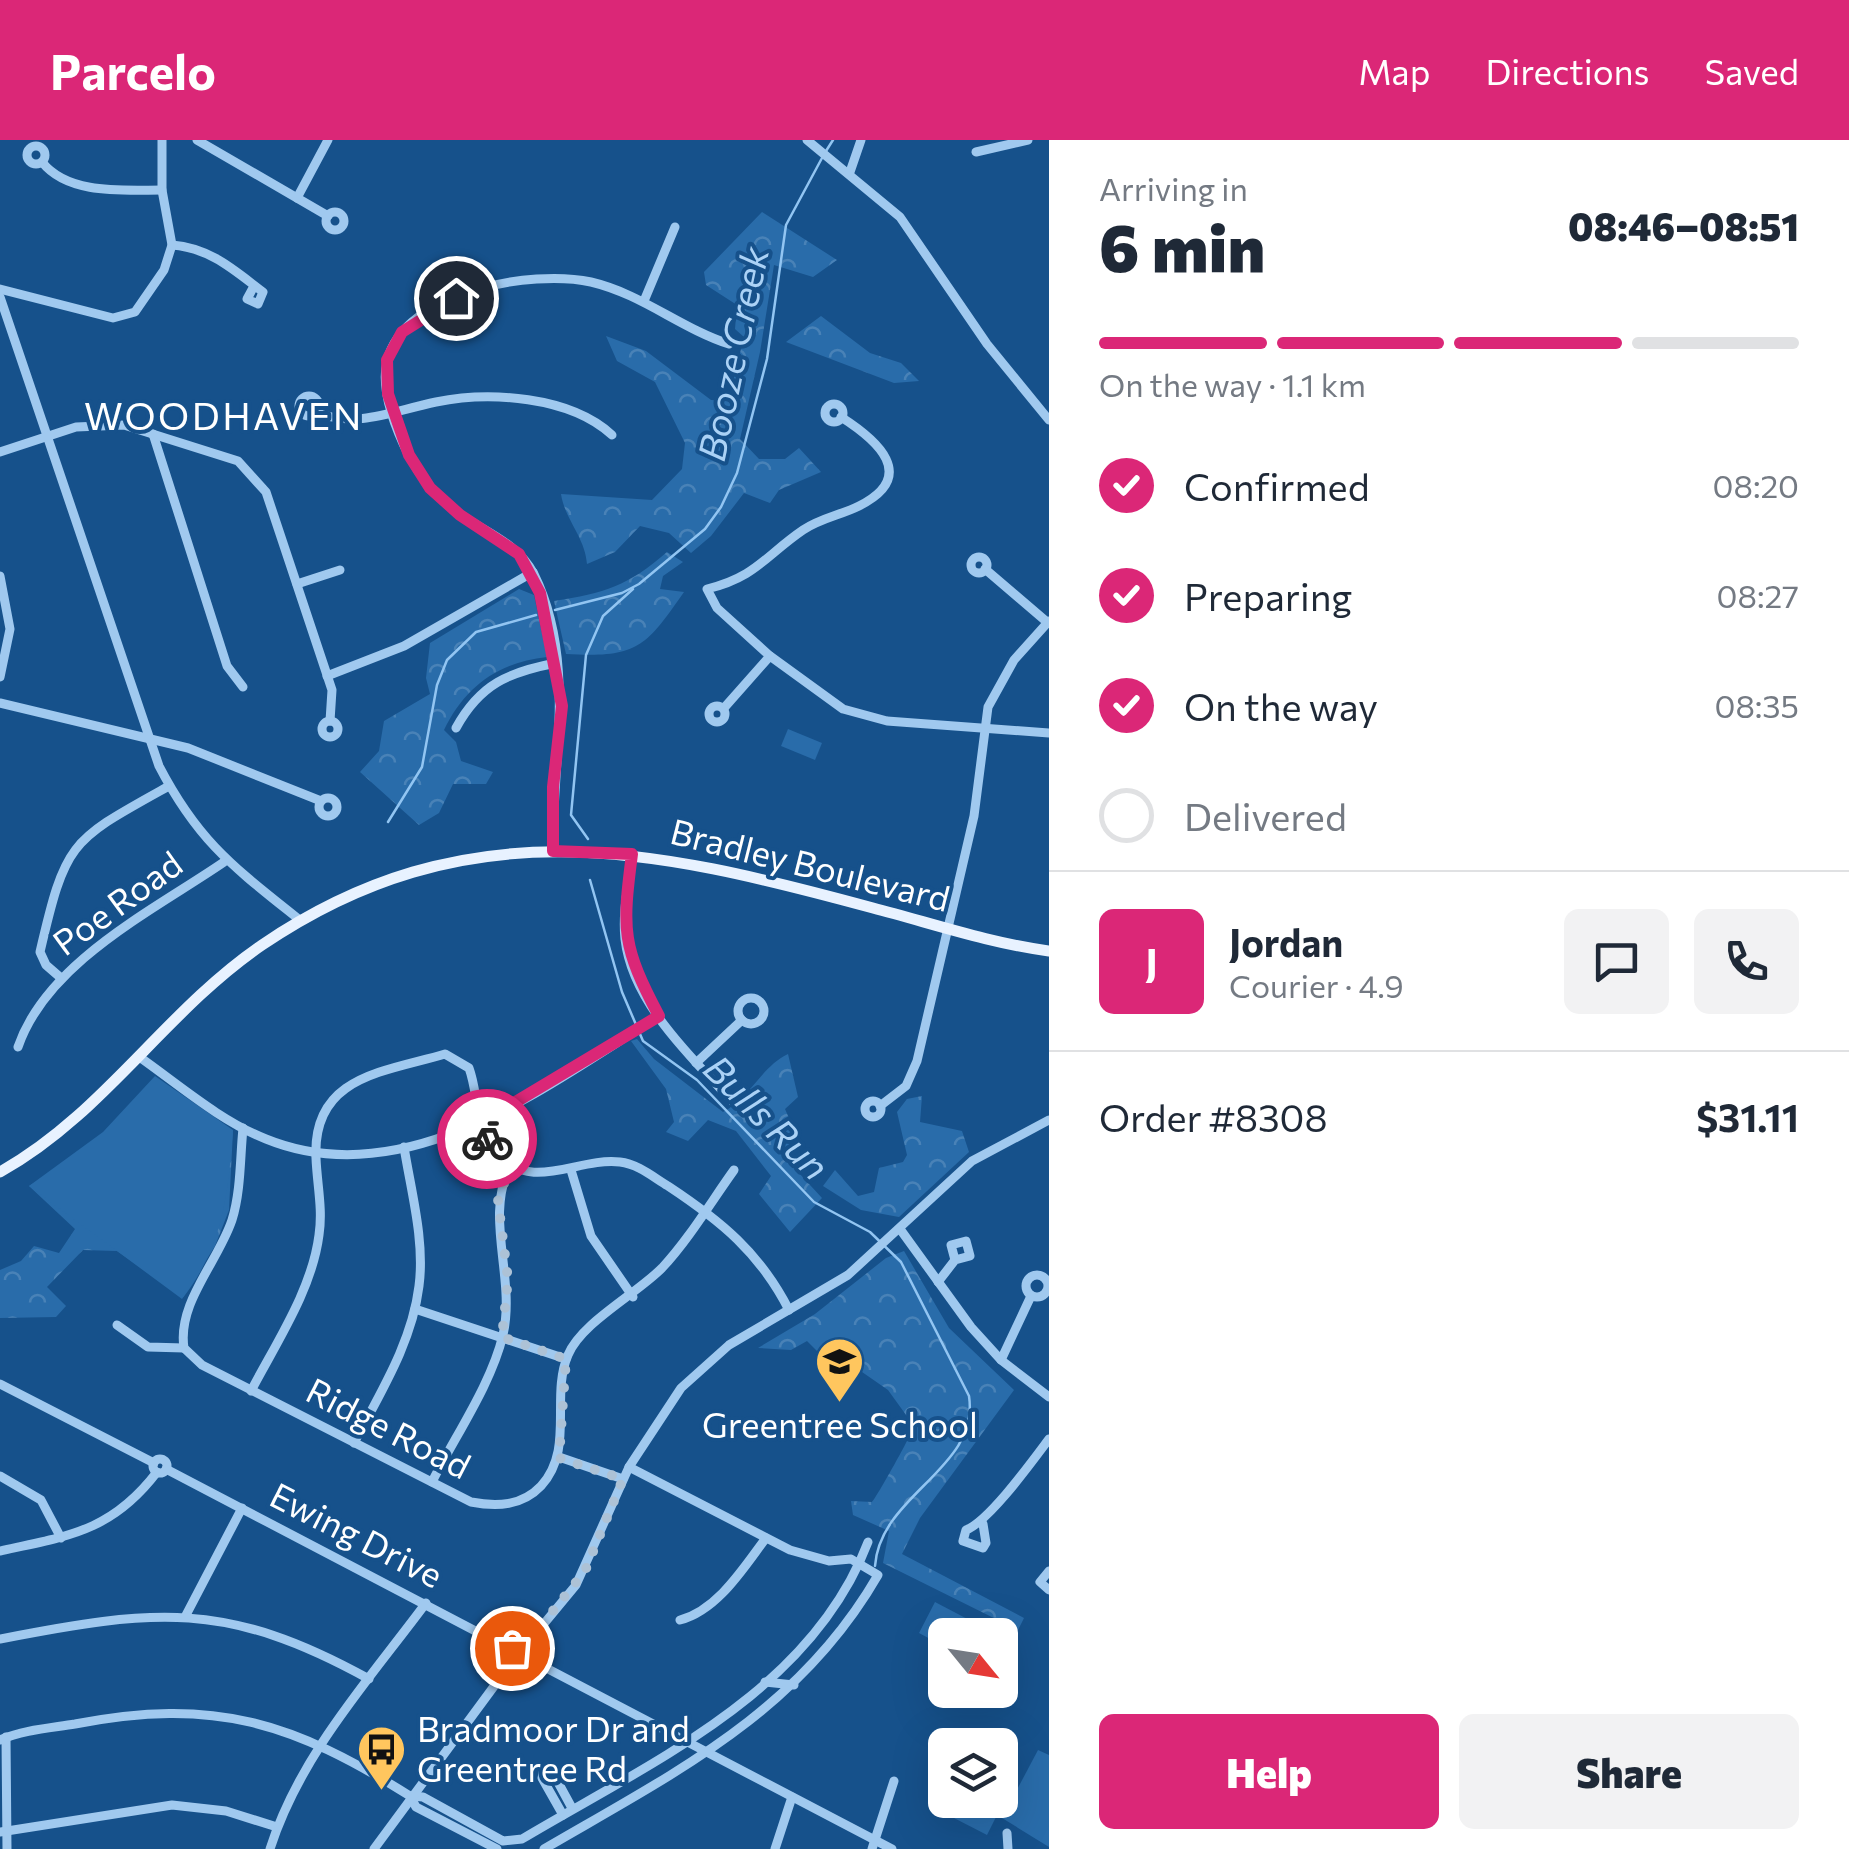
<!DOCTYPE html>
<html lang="en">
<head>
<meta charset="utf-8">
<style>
	body { margin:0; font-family:Commissioner,sans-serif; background:#f2f2f3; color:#1f2937; height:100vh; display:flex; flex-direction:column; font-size:38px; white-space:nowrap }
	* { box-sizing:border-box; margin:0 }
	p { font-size:32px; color:#747a83 }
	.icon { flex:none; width:55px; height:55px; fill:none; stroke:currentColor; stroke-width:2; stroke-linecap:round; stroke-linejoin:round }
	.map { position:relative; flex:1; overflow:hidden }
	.sheet { display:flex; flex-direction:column; background:#fff; width:800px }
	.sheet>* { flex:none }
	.needle { width:65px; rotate:120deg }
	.buttons { position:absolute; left:928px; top:1478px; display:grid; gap:20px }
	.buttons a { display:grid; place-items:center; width:90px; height:90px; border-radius:15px; background:#fff; box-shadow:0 10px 40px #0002; font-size:50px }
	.pin { position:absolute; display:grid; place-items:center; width:85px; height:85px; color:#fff; margin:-42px; border:5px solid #fff; border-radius:50%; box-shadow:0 2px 10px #0007 }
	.courier { position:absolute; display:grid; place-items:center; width:100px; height:100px; margin:-50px; border:8px solid #db2777; border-radius:50%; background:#fff; color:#222; box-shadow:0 2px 12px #0007 }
	.headline em { font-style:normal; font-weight:800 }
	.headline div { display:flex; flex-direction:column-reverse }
	.headline { display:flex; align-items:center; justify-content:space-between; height:170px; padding:0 50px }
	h1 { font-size:65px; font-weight:800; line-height:75px }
	.bar { display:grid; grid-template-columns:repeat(4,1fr); gap:15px 10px; align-content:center; height:120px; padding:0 50px }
	.bar i { height:12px; border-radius:8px; background:#e0e1e3 }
	.bar .on { background:#db2777 }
	.bar p { grid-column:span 4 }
	.line { display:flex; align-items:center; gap:25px; padding:0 50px; border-top:2px solid #e0e1e3 }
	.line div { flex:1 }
	.round { display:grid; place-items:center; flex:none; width:105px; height:105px; border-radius:15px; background:#f2f2f3 }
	ol { padding:0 50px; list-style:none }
	li { display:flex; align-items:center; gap:30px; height:110px }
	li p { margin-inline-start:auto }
	li .icon { padding:10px; border-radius:50%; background:#db2777; color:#fff; stroke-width:4 }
	li:last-child { color:#747a83 }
	li i { width:55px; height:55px; border:5px solid #e0e1e3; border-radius:50% }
	.primary-button { display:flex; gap:20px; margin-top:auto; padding:20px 50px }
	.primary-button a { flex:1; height:115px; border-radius:15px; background:#db2777; color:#fff; font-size:40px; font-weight:800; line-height:115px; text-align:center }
	.primary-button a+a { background:#f2f2f3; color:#1f2937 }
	header { display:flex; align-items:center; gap:60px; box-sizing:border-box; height:140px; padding:0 50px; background:#db2777; color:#fff }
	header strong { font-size:48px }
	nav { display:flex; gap:55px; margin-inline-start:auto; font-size:35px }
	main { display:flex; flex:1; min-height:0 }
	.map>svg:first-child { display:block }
</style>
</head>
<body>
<header>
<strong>Parcelo</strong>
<nav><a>Map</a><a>Directions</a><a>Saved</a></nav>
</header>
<main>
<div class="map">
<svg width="1049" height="1709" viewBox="0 0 1049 1709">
	<defs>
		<pattern id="forest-crowns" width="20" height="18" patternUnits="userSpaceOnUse" patternTransform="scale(2.5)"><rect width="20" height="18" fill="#296caa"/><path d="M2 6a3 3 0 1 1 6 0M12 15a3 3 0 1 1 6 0" fill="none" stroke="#4982b7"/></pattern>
	</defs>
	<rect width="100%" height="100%" fill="#16518b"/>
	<g fill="url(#forest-crowns)">
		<path d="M762,72L837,120L813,137L774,125L760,212L740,299L759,319H785L799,308L821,332L779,350L770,363L744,353L711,396L691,413L669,393L640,386L615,412L587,424C585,397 565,380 561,354L652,360L682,329L685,303L655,242L617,221L606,196L646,211L711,260L728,261L744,197L735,189L737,165L706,145L704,132Z"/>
		<polygon points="821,176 870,213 901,223 919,241 894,243 786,202"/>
		<path d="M667,412L683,422L663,436L660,449L684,452C645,508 637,518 566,514L554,461C605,453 628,446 667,412Z"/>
		<path d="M519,449L534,455L547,517C499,522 465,546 444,590L456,602L461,621L493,632L486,644H453L439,673L419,685L360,632L379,611L384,581L430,554L426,538L430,503Z"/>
		<path d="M637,899L654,919L723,972C751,957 761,927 788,914L798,957L785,969L798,999L786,1019L822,1058L790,1092L759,1054L771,1036L736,991L708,980L688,1001L666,992L674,982L666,949L631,901Z"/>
		<polygon points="922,956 920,982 962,991 969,1012 899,1077 861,1070 823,1046 835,1030 858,1056 874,1052 879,1028 903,1022 907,1015 897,972 907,959"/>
		<polygon points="233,990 229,1070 215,1106 183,1157 117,1111 83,1110 47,1147 66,1166 56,1177 0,1178 0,1130 21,1121 34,1106 59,1113 75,1089 29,1046 110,997"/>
		<path d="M904,1111L949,1188L1014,1250L920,1378L902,1414L1024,1478L1018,1490L883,1423L889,1391L853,1375L851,1361L872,1362C877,1357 912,1294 914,1286L888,1250L852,1225L836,1230L807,1201L791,1210L758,1208L815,1174L886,1118Z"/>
	</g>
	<g fill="#296caa">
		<polygon points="788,589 822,603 815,620 781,606"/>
		<path d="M155,936L233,990C228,1055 223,1107 182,1159L29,1046L103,992Z"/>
		<polygon points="935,1462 998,1495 945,1495 945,1507 919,1493"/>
		<polygon points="1038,1610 1049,1615 1049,1707 1002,1678"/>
		<polygon points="964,1660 983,1660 1000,1669 987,1695 954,1678"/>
	</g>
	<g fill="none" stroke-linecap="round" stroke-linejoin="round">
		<g stroke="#92c5f2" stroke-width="2.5">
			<polyline points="826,11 833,0"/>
			<polyline points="555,470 622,453 639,444 705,389 721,367 737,333 767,219 786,85 822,18"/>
			<polyline points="388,682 422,627 437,545 447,520 476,492 536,475"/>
			<polyline points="588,699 571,675 586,515 603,476 633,449"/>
			<path d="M590,740L622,852L643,901L697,940L814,1062L870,1092L901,1122L969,1256C980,1329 880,1354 875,1426"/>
		</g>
		<g stroke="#a0c9ef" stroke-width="9">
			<polyline points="197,0 328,76"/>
			<polyline points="807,0 900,77 987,204 1049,280"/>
			<circle cx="36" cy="15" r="9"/>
			<polyline points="976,12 1028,0"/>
			<path d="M42,22C68,55 123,50 162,50"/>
			<polyline points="850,32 861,0"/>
			<polyline points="297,58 328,0"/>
			<circle cx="335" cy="81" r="9"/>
			<path d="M172,105C211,108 235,131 263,152L258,164L247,159L253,148"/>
			<polyline points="0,149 113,178 135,172 164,130 172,105 162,50 162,0"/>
			<path d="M0,157L159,626C199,703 235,728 301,781"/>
			<polyline points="644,161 675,87"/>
			<circle cx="309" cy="266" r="10"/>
			<circle cx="834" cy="273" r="9"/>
			<path d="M316,273C361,288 392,271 436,262C489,251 570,256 612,295"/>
			<path d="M841,277C877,300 919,336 859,366C841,375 821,378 803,390C765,416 756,437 707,449L717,468L770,516L843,569L887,581L1049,593"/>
			<polyline points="153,294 227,526 243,547"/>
			<polyline points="0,312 76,287 124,285 238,321 266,352 332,550 330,581"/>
			<circle cx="979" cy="425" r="8"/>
			<polyline points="985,429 1047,482"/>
			<polyline points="0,436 10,489 0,537"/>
			<polyline points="297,444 340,430"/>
			<polyline points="327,536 404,506 533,432"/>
			<polyline points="0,563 188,608 321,661"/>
			<circle cx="717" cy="574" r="8"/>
			<polyline points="724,568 770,516"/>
			<circle cx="330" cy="589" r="8"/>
			<path d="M456,588C480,544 509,532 556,523"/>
			<circle cx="328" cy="667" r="9"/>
			<path d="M553,711C552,620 577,521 534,434C518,403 485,392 458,373C437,358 421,338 409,316C396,290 380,250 387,221C404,151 532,129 591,142C642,154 680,188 729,204"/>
			<path d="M632,714C629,742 622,771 625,799C632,862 691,917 732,961"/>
			<path d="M61,838L46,825L40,812C66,700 70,701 169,646"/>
			<circle cx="751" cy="871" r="13"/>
			<path d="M18,907C47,822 154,770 224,722"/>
			<path d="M138,916C178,944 220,981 266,999C406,1056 546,946 659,876"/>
			<polyline points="696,923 742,880"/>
			<circle cx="873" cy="969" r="8"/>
			<polyline points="880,966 906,946 917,921 974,676 988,567 1014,520 1049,481"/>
			<path d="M243,988C240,1018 241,1051 232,1080C218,1122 177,1163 184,1208L202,1225L471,1362C497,1367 522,1366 541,1346C575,1309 550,1257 568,1215C581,1183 635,1155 662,1128C689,1099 711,1062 734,1030"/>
			<polyline points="571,1030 591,1096 633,1157"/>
			<polyline points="900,1089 971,1187 1001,1220 1049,1257"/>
			<circle cx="1037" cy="1146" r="11"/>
			<polyline points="938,1142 955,1120 970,1116 966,1101 951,1105 955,1120"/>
			<polyline points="415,1169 566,1219"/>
			<polyline points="117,1185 148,1207 184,1208"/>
			<polyline points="1001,1220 1031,1156"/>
			<polyline points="0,1244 154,1323"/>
			<path d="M251,1251C276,1203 312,1150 319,1095C323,1069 317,1044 316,1018C312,936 384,932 445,914L469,928C479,955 475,991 497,1014C533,1053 577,1017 620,1022C638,1024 653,1037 668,1046C721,1081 760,1113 789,1170"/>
			<path d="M354,1303C380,1253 412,1203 419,1146C425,1101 411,1051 404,1007"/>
			<polyline points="559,1317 623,1339"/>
			<circle cx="160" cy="1326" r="7"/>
			<polyline points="166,1329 892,1709"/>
			<polyline points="0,1336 41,1360 61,1398"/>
			<path d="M432,1342C455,1296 491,1245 503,1195C516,1138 484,1078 510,1026"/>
			<path d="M983,1384L986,1403L983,1408L963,1401L966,1390C989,1381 1031,1323 1049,1299"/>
			<path d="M0,1411C69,1396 112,1391 157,1332"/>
			<polyline points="1049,1431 1040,1442 1049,1450"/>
			<polyline points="185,1477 242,1368"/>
			<path d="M680,1480C718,1470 744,1427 766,1398"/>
			<path d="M0,1499C155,1469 226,1460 369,1539"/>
			<polyline points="765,1542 794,1545"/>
			<polyline points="6,1597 7,1709"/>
			<path d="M0,1600C23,1590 51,1588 75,1584C214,1557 292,1582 410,1656L416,1667L497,1709"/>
			<path d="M410,1656L423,1657L503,1701L522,1699C651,1622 811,1552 868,1402"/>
			<polyline points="563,1675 542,1638 544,1629 553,1633 572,1668"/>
			<polyline points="0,1692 172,1665 226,1671 277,1687"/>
			<polyline points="1007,1693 1008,1709"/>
			<path d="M270,1709C300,1615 368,1541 426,1463"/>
			<polyline points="374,1709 509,1526 576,1445 629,1327 681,1248 729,1205 848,1135 972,1021 1049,980"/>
			<path d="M544,1709C676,1632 799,1572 878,1435L851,1419L829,1421L790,1410L629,1327"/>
			<polyline points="775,1709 792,1657"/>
			<polyline points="872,1709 894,1641"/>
		</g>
		<path stroke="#e8f2ff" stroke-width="11" d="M0,1032C103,975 165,871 262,805C467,666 652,708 873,768C931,783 989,803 1049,811"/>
	</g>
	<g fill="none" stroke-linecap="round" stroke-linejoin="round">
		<polyline stroke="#adc2d6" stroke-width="10" stroke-dasharray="0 18" points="487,999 510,1026 498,1061 508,1139 502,1197 566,1219 559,1318 623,1339 585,1431 520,1512 512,1508"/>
		<path stroke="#db2777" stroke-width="12" d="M456,158L402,192L387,220L388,254L409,315L430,348L460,375L519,414L540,453L562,566L553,647V711L632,714C622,791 622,806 659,876L482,982L487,999"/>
	</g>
	<defs>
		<symbol id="school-pin" viewBox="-11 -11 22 30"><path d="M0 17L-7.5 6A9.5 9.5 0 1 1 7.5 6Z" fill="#ffc65e" stroke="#16518b"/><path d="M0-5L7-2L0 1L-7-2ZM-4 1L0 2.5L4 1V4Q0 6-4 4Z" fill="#111"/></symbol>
		<symbol id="bus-pin" viewBox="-11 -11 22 30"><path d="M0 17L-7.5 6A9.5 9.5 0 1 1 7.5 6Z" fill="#ffc65e" stroke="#16518b"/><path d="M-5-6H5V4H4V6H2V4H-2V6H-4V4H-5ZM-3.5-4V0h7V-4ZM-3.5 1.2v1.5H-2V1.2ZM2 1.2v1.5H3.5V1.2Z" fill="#111"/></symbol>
	</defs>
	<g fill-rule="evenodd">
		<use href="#school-pin" x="812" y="1194" width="55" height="75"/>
		<use href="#bus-pin" x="354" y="1582" width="55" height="75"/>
	</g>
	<g text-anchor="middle" stroke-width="8" stroke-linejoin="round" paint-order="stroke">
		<g font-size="35" fill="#fff" stroke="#16518b">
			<text transform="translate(810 726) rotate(14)" y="12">Bradley Boulevard</text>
			<text transform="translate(118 764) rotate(-36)" y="12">Poe Road</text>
			<text transform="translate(388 1289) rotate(27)" y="12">Ridge Road</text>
			<text transform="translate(356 1396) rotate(27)" y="12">Ewing Drive</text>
		</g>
		<g font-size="35" fill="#fff" stroke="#16518b">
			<text x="840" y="1298">Greentree School</text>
			<text x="417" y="1602" text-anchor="start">Bradmoor Dr and<tspan x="417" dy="40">Greentree Rd</tspan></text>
		</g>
		<g font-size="38" font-style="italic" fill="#abd2f6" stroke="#16518b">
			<text transform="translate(734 214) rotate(-78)" y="13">Booze Creek</text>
			<text transform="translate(766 978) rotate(45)" y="13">Bulls Run</text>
		</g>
		<g font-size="38" letter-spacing="2.5" fill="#fff" stroke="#16518b">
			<text x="224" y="290">WOODHAVEN</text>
		</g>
	</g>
</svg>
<div class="buttons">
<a><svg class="needle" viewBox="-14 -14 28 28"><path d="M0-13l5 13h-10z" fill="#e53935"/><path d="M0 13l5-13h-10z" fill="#747a83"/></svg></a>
<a><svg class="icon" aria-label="layers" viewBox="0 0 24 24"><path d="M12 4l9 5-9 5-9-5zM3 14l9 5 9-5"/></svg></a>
</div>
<div class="pin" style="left:512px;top:1508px;background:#ea580c"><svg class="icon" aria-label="bag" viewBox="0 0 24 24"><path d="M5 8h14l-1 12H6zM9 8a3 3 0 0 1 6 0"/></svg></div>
<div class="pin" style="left:456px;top:158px;background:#1f2937"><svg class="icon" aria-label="home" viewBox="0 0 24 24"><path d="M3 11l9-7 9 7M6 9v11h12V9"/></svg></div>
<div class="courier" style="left:487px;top:999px"><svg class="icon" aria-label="bike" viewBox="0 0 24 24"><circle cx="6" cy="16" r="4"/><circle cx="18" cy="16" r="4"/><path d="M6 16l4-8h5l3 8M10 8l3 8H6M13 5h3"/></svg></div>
</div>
<section class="sheet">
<div class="headline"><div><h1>6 min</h1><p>Arriving in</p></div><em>08:46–08:51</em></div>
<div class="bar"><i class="on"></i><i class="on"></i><i class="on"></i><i></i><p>On the way · 1.1 km</p></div>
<ol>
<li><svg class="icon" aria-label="check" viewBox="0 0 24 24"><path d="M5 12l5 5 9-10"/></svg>Confirmed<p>08:20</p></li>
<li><svg class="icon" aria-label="check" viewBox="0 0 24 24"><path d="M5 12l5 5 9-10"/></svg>Preparing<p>08:27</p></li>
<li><svg class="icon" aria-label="check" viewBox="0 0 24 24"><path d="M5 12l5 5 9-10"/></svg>On the way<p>08:35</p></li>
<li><i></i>Delivered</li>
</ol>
<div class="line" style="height:180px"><b class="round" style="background:#db2777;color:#fff">J</b><div><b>Jordan</b><p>Courier · 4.9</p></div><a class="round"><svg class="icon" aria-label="chat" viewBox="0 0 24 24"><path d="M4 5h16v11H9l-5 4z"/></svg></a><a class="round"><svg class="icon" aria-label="phone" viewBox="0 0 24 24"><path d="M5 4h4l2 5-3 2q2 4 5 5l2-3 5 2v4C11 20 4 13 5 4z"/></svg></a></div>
<div class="line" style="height:130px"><div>Order #8308</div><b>$31.11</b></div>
<div class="primary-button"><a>Help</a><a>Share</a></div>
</section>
</main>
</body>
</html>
